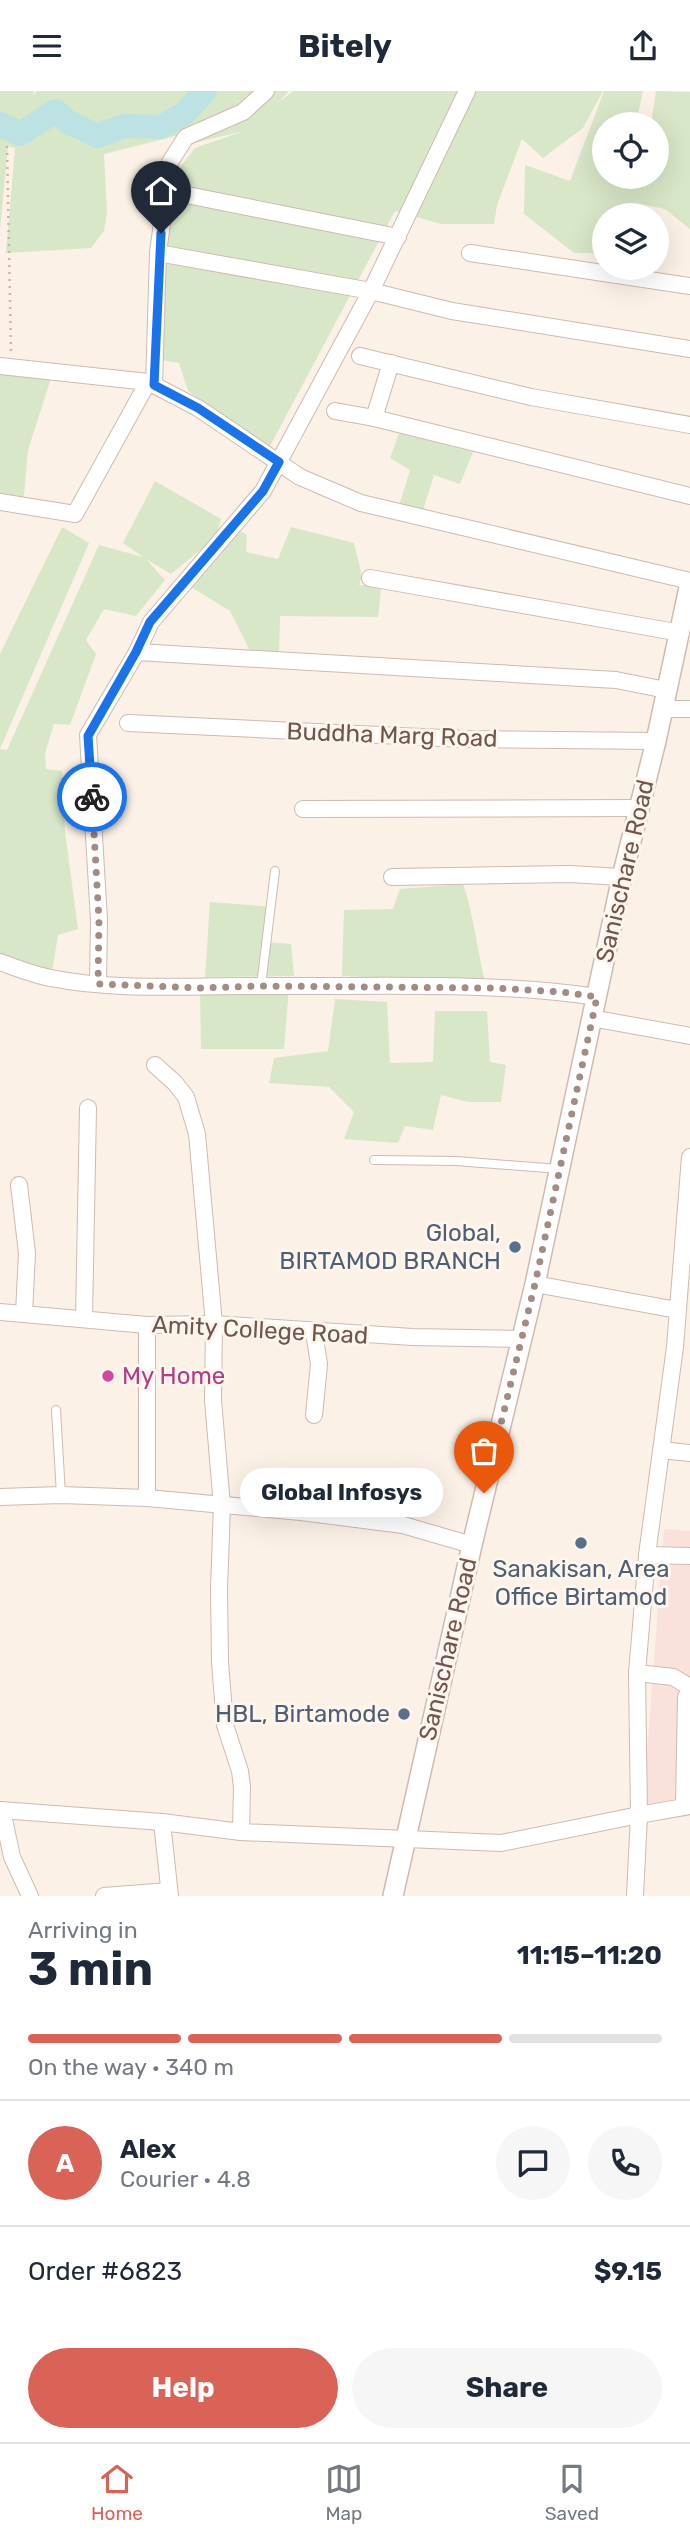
<!DOCTYPE html>
<html lang="en">
<head>
<meta charset="utf-8">
<style>
	body { margin:0; font-family:Rubik,sans-serif; background:#f6f6f7; color:#1f2937; height:100vh; display:flex; flex-direction:column; font-size:26px; white-space:nowrap }
	* { box-sizing:border-box; margin:0 }
	p { font-size:23px; color:#747a83 }
	.icon { flex:none; width:38px; height:38px; fill:none; stroke:currentColor; stroke-width:2; stroke-linecap:round; stroke-linejoin:round }
	.map { position:relative; height:1805px; overflow:hidden }
	.side { display:flex; flex-direction:column; background:#fff; flex:1 }
	.side>* { flex:none }
	.controls { position:absolute; left:592px; top:21px; display:grid; gap:14px }
	.controls a { display:grid; place-items:center; width:77px; height:77px; border-radius:50%; background:#fff; box-shadow:0 7px 28px #0002; font-size:35px }
	.pin { position:absolute; display:grid; place-items:center; width:60px; height:60px; color:#fff; margin:-72px -30px; border-radius:50% 50% 50% 0; rotate:-45deg; box-shadow:0 0 7px #0007 }
	.pin .icon { rotate:45deg }
	.courier { position:absolute; display:grid; place-items:center; width:70px; height:70px; margin:-35px; border:5px solid #1a73e8; border-radius:50%; background:#fff; color:#222; box-shadow:0 2px 9px #0007 }
	.bubble { position:absolute; height:49px; border-radius:24px; background:#fff; box-shadow:0 7px 28px #0002; font-size:23px; font-weight:700; line-height:49px; text-align:center }
	.head em { font-style:normal; font-weight:700 }
	.head div { display:flex; flex-direction:column-reverse }
	.head { display:flex; align-items:center; justify-content:space-between; height:119px; padding:0 28px }
	h1 { font-size:46px; font-weight:700; line-height:52px }
	.bar { display:grid; grid-template-columns:repeat(4,1fr); gap:10px 7px; align-content:center; height:84px; padding:0 28px }
	.bar i { height:9px; border-radius:5px; background:#e0e1e3 }
	.bar .active { background:#da6357 }
	.bar p { grid-column:span 4 }
	.line { display:flex; align-items:center; gap:18px; padding:0 28px; border-top:2px solid #e0e1e3 }
	.line div { flex:1 }
	.round { display:grid; place-items:center; flex:none; width:74px; height:74px; border-radius:37px; background:#f6f6f7 }
	.action { display:flex; gap:14px; margin-top:auto; padding:14px 28px }
	.action a { flex:1; height:80px; border-radius:42px; background:#da6357; color:#fff; font-size:28px; font-weight:700; line-height:80px; text-align:center }
	.action a+a { background:#f6f6f7; color:#1f2937 }
	header { display:flex; justify-content:space-between; align-items:center; height:91px; padding:0 28px; background:#fff; font-size:32px; font-weight:700 }
	.dock { display:flex; justify-content:space-around; align-items:center; height:98px; border-top:2px solid #e0e1e3; background:#fff; font-size:19px; color:#747a83 }
	.dock a { display:grid; justify-items:center; gap:4px }
	.dock .active { color:#da6357 }
	.map>svg:first-child { display:block }
</style>
</head>
<body>
<header><svg class="icon" aria-label="menu" viewBox="0 0 24 24"><path d="M4 6h16M4 12h16M4 18h16"/></svg>Bitely<svg class="icon" aria-label="share" viewBox="0 0 24 24"><path d="M12 15V3M7 8l5-5 5 5M5 13v7h14v-7"/></svg></header>
<div class="map">
<svg width="690" height="1805" viewBox="0 0 690 1805">
	<rect width="100%" height="100%" fill="#fbf1e7"/>
	<polygon fill="#fae1dc" points="664,1438 690,1440 690,1707 643,1715"/>
	<g fill="#d8e7c7">
		<polygon points="0,0 34,0 32,4 37,0 289,0 279,11 293,0 603,0 583,37 543,67 522,48 497,114 494,133 441,133 395,120 270,355 188,300 179,272 155,268 165,95 195,57 244,40 185,54 180,44 104,63 107,122 104,140 91,157 6,162 15,57 8,55 0,139"/>
		<polygon points="604,0 643,0 636,33 604,33 604,86 656,86 656,33 651,33 656,0 690,1 690,138 665,118 636,112 633,124 604,124 604,162 574,162 524,123 525,74 570,90"/>
		<polygon points="0,275 53,281 28,359 23,415 0,411"/>
		<polygon points="399,342 473,361 460,393 434,384 421,426 399,415 410,379 390,367"/>
		<polygon points="155,390 221,428 217,443 227,433 247,444 246,461 278,468 291,436 354,452 362,485 359,494 381,497 378,526 280,525 279,563 250,560 230,520 178,488 209,452 171,483 146,468 165,489 136,525 104,518 86,549 96,563 70,634 54,633 45,662 46,678 62,680 65,741 78,838 58,844 51,887 0,873 0,563 62,436 89,452 0,658 7,659 99,454 143,466 123,452"/>
		<path d="M463,793C474,825 477,858 485,891L342,885L344,819L393,818L400,798Z"/>
		<polygon points="210,811 274,816 266,851 291,853 294,885 205,886"/>
		<polygon points="289,896 284,958 201,958 200,897"/>
		<polygon points="335,908 387,911 390,972 433,971 435,920 487,920 490,971 506,974 501,1011 468,1011 441,1004 433,1039 405,1035 398,1052 344,1048 354,1021 329,996 269,992 274,967 328,960"/>
	</g>
	<g fill="none" stroke-linecap="round" stroke-linejoin="round">
		<polyline stroke="#bde2e3" stroke-width="24" points="0,33 20,43 55,20 68,31 97,45 125,35 161,36 185,22 205,0"/>
		<defs>
			<g id="service">
				<polyline points="261,895 275,780"/>
				<polyline points="374,1069 456,1070 559,1078"/>
				<polyline points="56,1319 61,1404"/>
			</g>
			<g id="minor">
				<polyline points="167,100 398,146"/>
				<polyline points="158,162 371,200 452,220 690,258"/>
				<polyline points="470,162 690,195"/>
				<polyline points="360,265 531,306 690,334"/>
				<polyline points="0,275 148,291 198,317 300,386 361,412 690,490"/>
				<polyline points="154,294 158,162 170,71 186,46 243,21 266,0"/>
				<polyline points="335,320 374,327 690,405"/>
				<polyline points="374,327 391,272"/>
				<polyline points="0,411 75,423 148,291"/>
				<polyline points="370,487 681,542"/>
				<polyline points="137,561 616,589 666,599"/>
				<polyline points="662,618 690,618"/>
				<polyline points="128,632 464,648 656,650"/>
				<polyline points="303,718 638,717"/>
				<polyline points="392,786 569,783 622,786"/>
				<path d="M0,871C17,877 34,884 51,887C120,901 192,894 263,895C374,896 487,890 597,906"/>
				<polyline points="98,893 99,829 88,644 137,561 151,531 263,400 371,200 467,0"/>
				<polyline points="591,927 690,945"/>
				<polyline points="155,974 175,992 186,1006 197,1043 214,1233 213,1309 222,1415 219,1498 220,1571 225,1634 240,1680 242,1696 241,1741"/>
				<polyline points="690,1066 675,1256 647,1464 637,1582 639,1724 690,1715"/>
				<polyline points="19,1094 27,1162 24,1222"/>
				<polyline points="535,1193 677,1219"/>
				<polyline points="0,1221 147,1234 214,1233 412,1246 520,1248"/>
				<polyline points="84,1228 88,1017"/>
				<polyline points="147,1234 147,1407"/>
				<polyline points="314,1241 319,1273 314,1324"/>
				<polyline points="661,1359 690,1362"/>
				<polyline points="0,1406 61,1404 147,1407 301,1421 403,1434 472,1454"/>
				<polyline points="647,1464 690,1465"/>
				<polyline points="637,1582 673,1586 690,1596"/>
				<polyline points="684,1715 686,1607 690,1596"/>
				<polyline points="0,1719 162,1731 241,1741 501,1752 639,1724 635,1805"/>
				<polyline points="2,1719 12,1766 30,1805"/>
				<polyline points="162,1731 170,1805"/>
				<polyline points="104,1805 169,1800"/>
			</g>
			<polyline id="tertiary" points="393,1805 472,1454 535,1193 622,786 656,650 690,492"/>
		</defs>
		<use href="#service" stroke="#cebab1" stroke-width="10"/>
		<use href="#minor" stroke="#cebab1" stroke-width="18"/>
		<use href="#tertiary" stroke="#cebab1" stroke-width="22"/>
		<polyline stroke="#d3b0a4" stroke-width="2.5" stroke-dasharray="2 5" stroke-linecap="butt" points="7,55 11,263"/>
		<use href="#service" stroke="#fff" stroke-width="8"/>
		<use href="#minor" stroke="#fff" stroke-width="16"/>
		<use href="#tertiary" stroke="#fff" stroke-width="19"/>
	</g>
	<g fill="none" stroke-linecap="round" stroke-linejoin="round">
		<polyline stroke="#a28c84" stroke-width="7" stroke-dasharray="0 12.6" points="92,706 99,829 98,893 200,897 261,895 492,897 562,901 597,906 535,1193 484,1402"/>
		<polyline stroke="#1a73e8" stroke-width="9" points="92,706 88,645 136,561 150,531 263,400 279,371 198,317 154,294 161,142"/>
	</g>
	<g fill="#5c6f8a" stroke="#fef5ed" stroke-width="2.5">
		<circle cx="515" cy="1156" r="7"/>
		<circle cx="581" cy="1452" r="7"/>
		<circle cx="404" cy="1623" r="7"/>
	</g>
	<circle fill="#d1479c" stroke="#fef5ed" stroke-width="2.5" cx="108" cy="1285" r="7"/>
	<g text-anchor="middle" stroke-width="6" stroke-linejoin="round" paint-order="stroke">
		<g font-size="24" fill="#72564e" stroke="#fef5ed">
			<text transform="translate(392 644) rotate(2)" y="8">Buddha Marg Road</text>
			<text transform="translate(625 780) rotate(-77)" y="8">Sanischare Road</text>
			<text transform="translate(260 1239) rotate(3)" y="8">Amity College Road</text>
			<text transform="translate(448 1558) rotate(-77)" y="8">Sanischare Road</text>
		</g>
		<g font-size="24" fill="#4e5e75" stroke="#fef5ed" text-anchor="end">
			<text x="501" y="1150">Global,<tspan x="501" dy="28">BIRTAMOD BRANCH</tspan></text>
			<text x="581" y="1486" text-anchor="middle">Sanakisan, Area<tspan x="581" dy="28">Office Birtamod</tspan></text>
			<text x="390" y="1631">HBL, Birtamode</text>
		</g>
		<g font-size="24" fill="#b23c85" stroke="#fef5ed" text-anchor="start">
			<text x="122" y="1293">My Home</text>
		</g>
	</g>
</svg>
<div class="controls">
<a><svg class="icon" aria-label="locate" viewBox="0 0 24 24"><circle cx="12" cy="12" r="6"/><path d="M12 2v4M12 18v4M2 12h4M18 12h4"/></svg></a>
<a><svg class="icon" aria-label="layers" viewBox="0 0 24 24"><path d="M12 4l9 5-9 5-9-5zM3 14l9 5 9-5"/></svg></a>
</div>
<div class="pin" style="left:484px;top:1402px;background:#ea580c"><svg class="icon" aria-label="bag" viewBox="0 0 24 24"><path d="M5 8h14l-1 12H6zM9 8a3 3 0 0 1 6 0"/></svg></div>
<div class="pin" style="left:161px;top:142px;background:#1f2937"><svg class="icon" aria-label="home" viewBox="0 0 24 24"><path d="M3 11l9-7 9 7M6 9v11h12V9"/></svg></div>
<div class="courier" style="left:92px;top:706px"><svg class="icon" aria-label="bike" viewBox="0 0 24 24"><circle cx="6" cy="16" r="4"/><circle cx="18" cy="16" r="4"/><path d="M6 16l4-8h5l3 8M10 8l3 8H6M13 5h3"/></svg></div>
<div class="bubble" style="left:240px;top:1377px;width:203px">Global Infosys</div>
</div>
<section class="side">
<div class="head"><div><h1>3 min</h1><p>Arriving in</p></div><em>11:15–11:20</em></div>
<div class="bar"><i class="active"></i><i class="active"></i><i class="active"></i><i></i><p>On the way · 340 m</p></div>
<div class="line" style="height:126px"><b class="round" style="background:#da6357;color:#fff">A</b><div><b>Alex</b><p>Courier · 4.8</p></div><a class="round"><svg class="icon" aria-label="chat" viewBox="0 0 24 24"><path d="M4 5h16v11H9l-5 4z"/></svg></a><a class="round"><svg class="icon" aria-label="phone" viewBox="0 0 24 24"><path d="M5 4h4l2 5-3 2q2 4 5 5l2-3 5 2v4C11 20 4 13 5 4z"/></svg></a></div>
<div class="line" style="height:91px"><div>Order #6823</div><b>$9.15</b></div>
<div class="action"><a>Help</a><a>Share</a></div>
</section>
<nav class="dock">
<a class="active"><svg class="icon" aria-label="home" viewBox="0 0 24 24"><path d="M3 11l9-7 9 7M6 9v11h12V9"/></svg>Home</a>
<a><svg class="icon" aria-label="map" viewBox="0 0 24 24"><path d="M3 6l6-2 6 2 6-2v14l-6 2-6-2-6 2zM9 4v14M15 6v14"/></svg>Map</a>
<a><svg class="icon" aria-label="saved" viewBox="0 0 24 24"><path d="M7 4h10v16l-5-4-5 4z"/></svg>Saved</a>
</nav>
</body>
</html>
